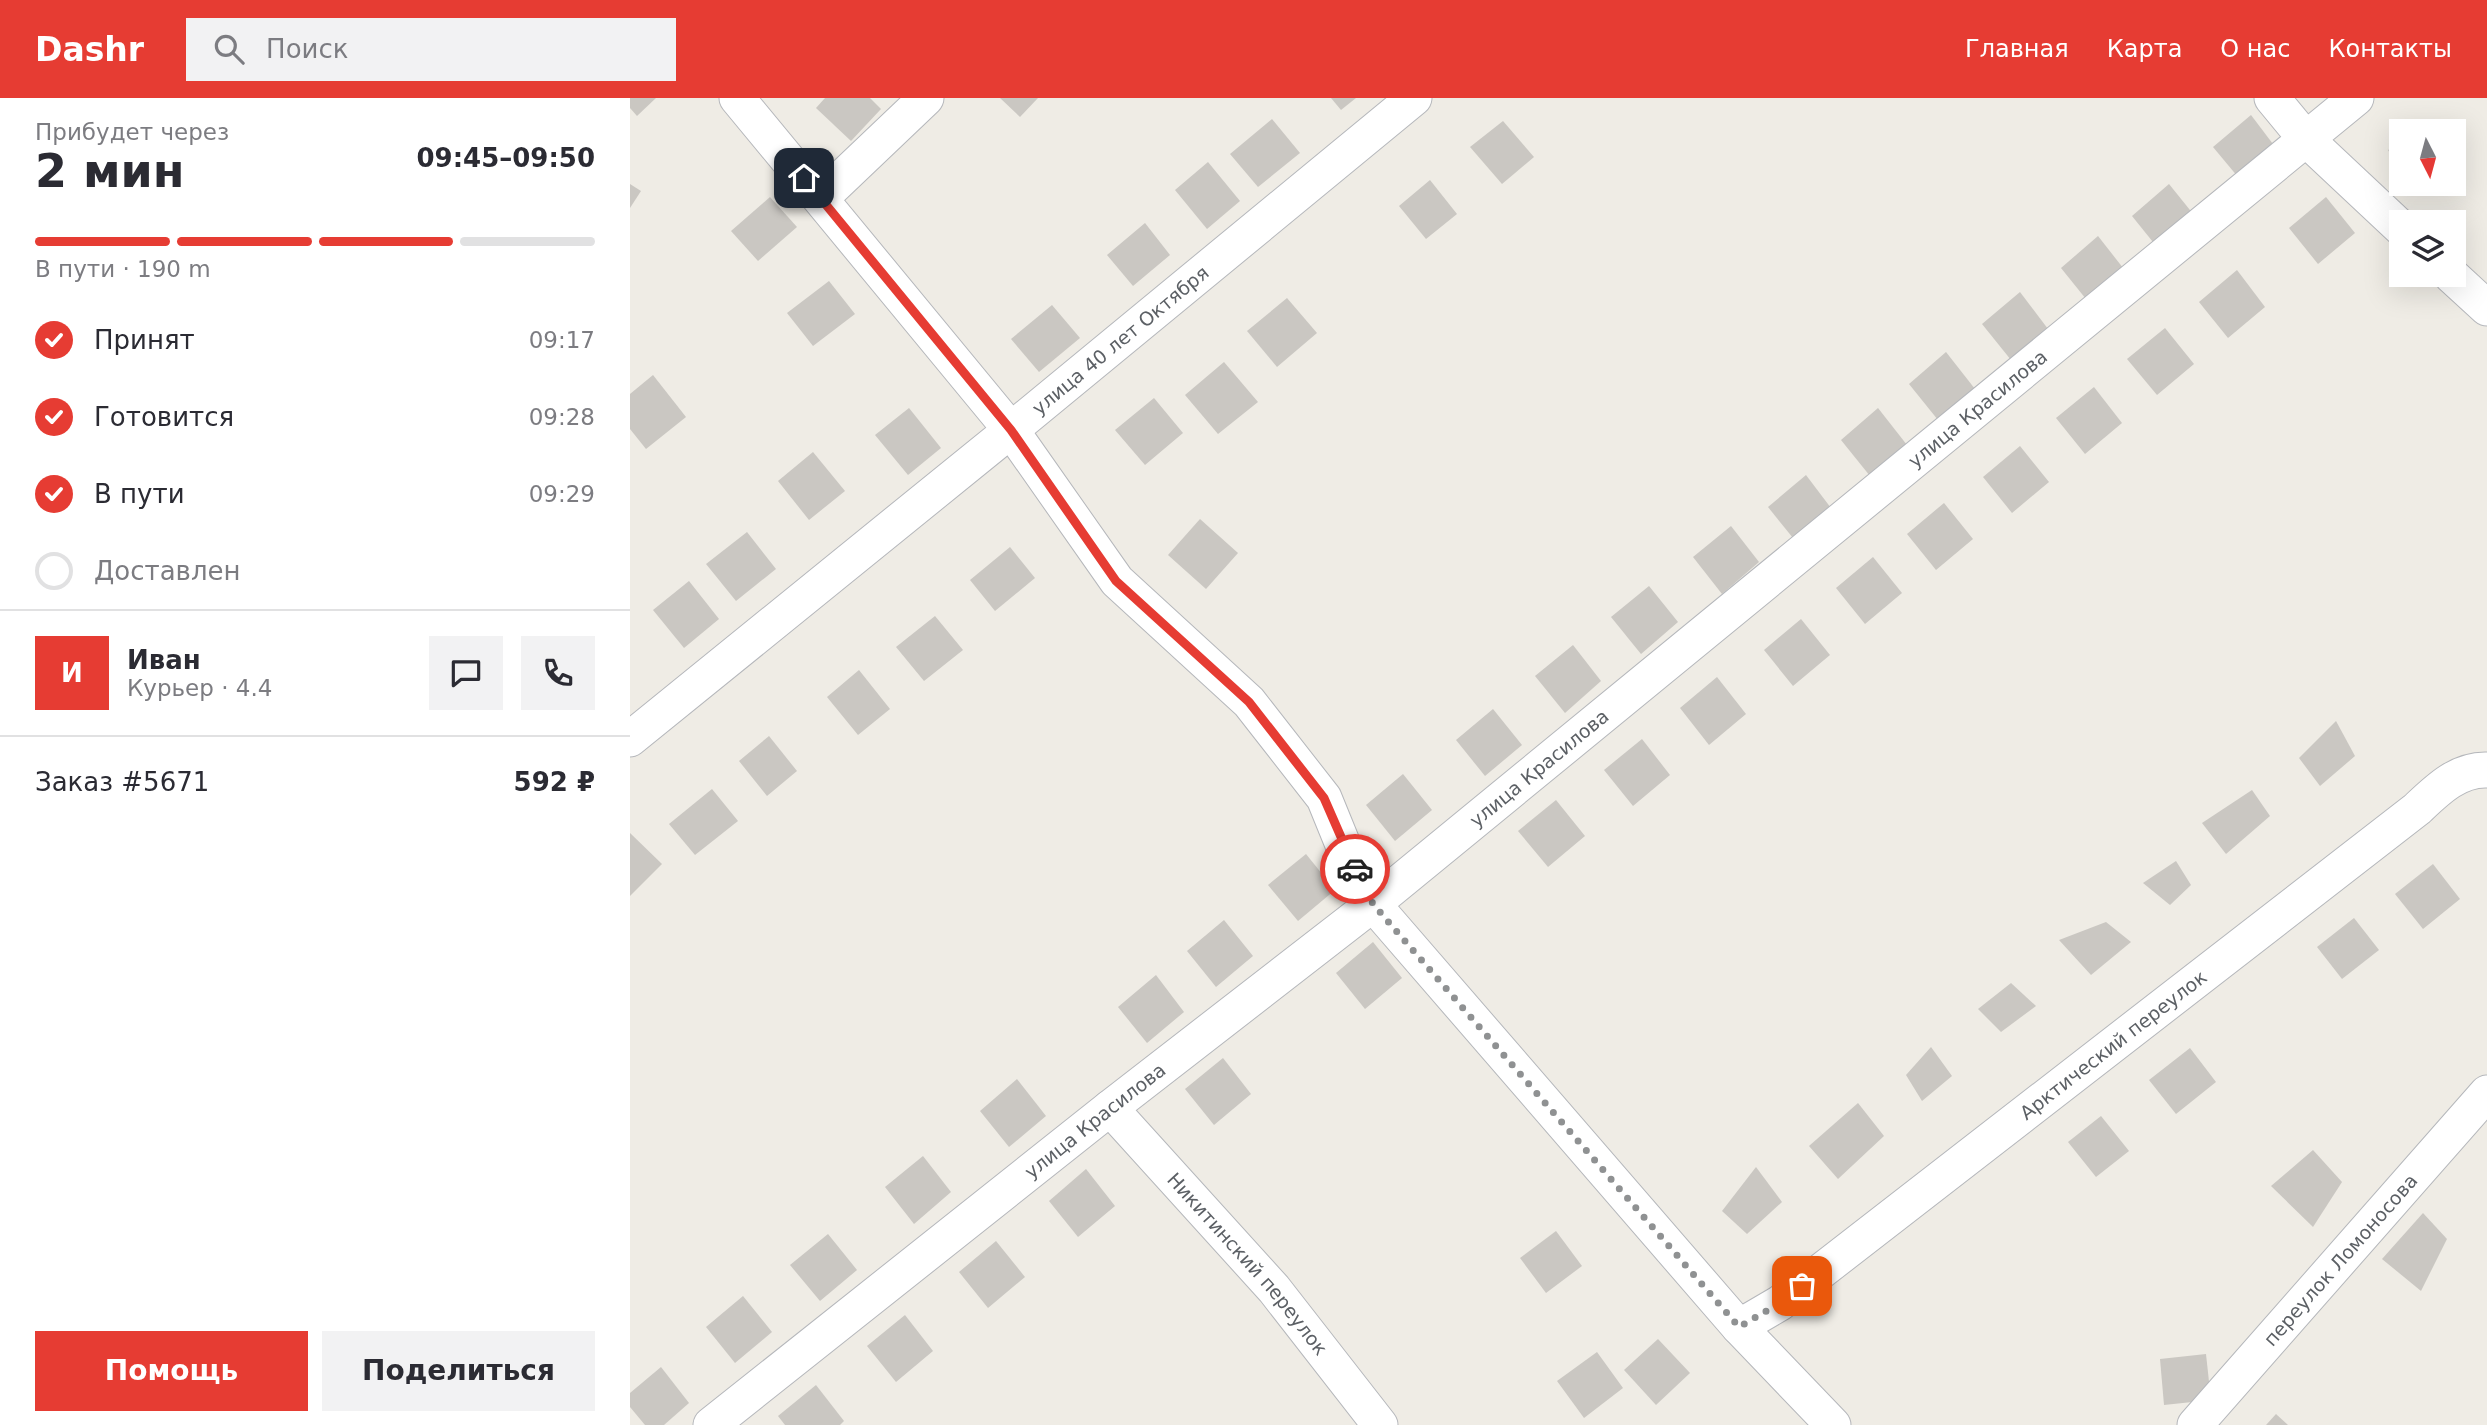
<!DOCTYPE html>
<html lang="ru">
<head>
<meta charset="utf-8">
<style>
	body { margin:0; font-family:"DejaVu Sans",sans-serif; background:#f2f2f3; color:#2b2b33; height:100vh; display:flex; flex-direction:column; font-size:26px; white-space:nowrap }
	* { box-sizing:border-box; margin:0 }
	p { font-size:23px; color:#7c7c81 }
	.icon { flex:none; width:38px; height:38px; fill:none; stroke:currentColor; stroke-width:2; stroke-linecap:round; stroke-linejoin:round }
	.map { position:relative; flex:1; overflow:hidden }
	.panel { display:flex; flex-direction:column; background:#fff; width:630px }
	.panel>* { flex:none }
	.needle { width:46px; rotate:174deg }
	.controls { position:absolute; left:1759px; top:21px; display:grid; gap:14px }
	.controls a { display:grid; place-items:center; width:77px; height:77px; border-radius:0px; background:#fff; box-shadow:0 7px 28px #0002; font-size:35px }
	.pin { position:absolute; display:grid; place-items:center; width:60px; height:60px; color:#fff; margin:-30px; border-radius:14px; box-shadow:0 4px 10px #0006 }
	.courier { position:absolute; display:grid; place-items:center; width:70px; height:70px; margin:-35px; border:5px solid #e63c33; border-radius:50%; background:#fff; color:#222; box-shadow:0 2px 9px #0007 }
	.head em { font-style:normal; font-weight:700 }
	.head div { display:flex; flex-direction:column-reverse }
	.head { display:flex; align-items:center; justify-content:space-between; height:119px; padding:0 35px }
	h1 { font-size:46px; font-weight:700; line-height:52px }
	.bar { display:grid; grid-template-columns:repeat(4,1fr); gap:10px 7px; align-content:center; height:84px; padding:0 35px }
	.bar i { height:9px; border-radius:5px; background:#e1e1e2 }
	.bar .on { background:#e63c33 }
	.bar p { grid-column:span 4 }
	.line { display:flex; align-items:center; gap:18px; padding:0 35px; border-top:2px solid #e1e1e2 }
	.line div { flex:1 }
	.round { display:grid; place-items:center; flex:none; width:74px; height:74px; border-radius:0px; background:#f2f2f3 }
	ol { padding:0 35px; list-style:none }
	li { display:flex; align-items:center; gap:21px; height:77px }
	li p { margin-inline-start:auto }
	li .icon { padding:7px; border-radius:50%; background:#e63c33; color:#fff; stroke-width:4 }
	li:last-child { color:#7c7c81 }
	li i { width:38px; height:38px; border:4px solid #e1e1e2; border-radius:50% }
	.action { display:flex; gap:14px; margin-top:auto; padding:14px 35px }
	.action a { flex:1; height:80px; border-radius:0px; background:#e63c33; color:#fff; font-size:28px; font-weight:700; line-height:80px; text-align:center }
	.action a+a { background:#f2f2f3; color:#2b2b33 }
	header { display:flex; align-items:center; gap:42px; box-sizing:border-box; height:98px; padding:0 35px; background:#e63c33; color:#fff }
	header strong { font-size:33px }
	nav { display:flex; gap:38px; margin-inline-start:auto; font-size:24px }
	.search { width:490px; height:63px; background:#f2f2f3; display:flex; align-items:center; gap:18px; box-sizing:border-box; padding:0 24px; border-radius:0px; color:#7c7c81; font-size:26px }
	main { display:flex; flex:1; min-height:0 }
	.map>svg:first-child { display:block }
</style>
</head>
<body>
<header>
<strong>Dashr</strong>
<div class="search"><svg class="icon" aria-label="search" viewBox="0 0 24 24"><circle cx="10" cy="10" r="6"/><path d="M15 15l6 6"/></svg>Поиск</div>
<nav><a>Главная</a><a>Карта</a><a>О нас</a><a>Контакты</a></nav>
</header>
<main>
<section class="panel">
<div class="head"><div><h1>2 мин</h1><p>Прибудет через</p></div><em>09:45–09:50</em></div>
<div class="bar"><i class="on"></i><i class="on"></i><i class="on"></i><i></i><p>В пути · 190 m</p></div>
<ol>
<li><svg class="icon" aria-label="check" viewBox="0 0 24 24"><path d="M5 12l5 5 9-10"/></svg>Принят<p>09:17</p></li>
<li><svg class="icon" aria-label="check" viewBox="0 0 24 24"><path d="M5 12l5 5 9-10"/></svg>Готовится<p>09:28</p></li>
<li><svg class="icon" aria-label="check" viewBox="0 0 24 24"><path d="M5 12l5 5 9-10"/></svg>В пути<p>09:29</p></li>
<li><i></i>Доставлен</li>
</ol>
<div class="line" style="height:126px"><b class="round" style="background:#e63c33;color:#fff">И</b><div><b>Иван</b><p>Курьер · 4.4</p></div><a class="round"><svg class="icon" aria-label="chat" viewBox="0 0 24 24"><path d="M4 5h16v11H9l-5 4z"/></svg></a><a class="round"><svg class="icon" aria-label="phone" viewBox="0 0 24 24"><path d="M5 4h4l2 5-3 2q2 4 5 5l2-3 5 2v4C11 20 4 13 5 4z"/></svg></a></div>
<div class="line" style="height:91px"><div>Заказ #5671</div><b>592 ₽</b></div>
<div class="action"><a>Помощь</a><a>Поделиться</a></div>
</section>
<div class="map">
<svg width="1857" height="1327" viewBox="0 0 1857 1327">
	<rect width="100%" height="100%" fill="#efece5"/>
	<g fill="#cac7c2">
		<polygon points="0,0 26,0 7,18 0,10"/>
		<polygon points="195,0 240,0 251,11 221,43 186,10"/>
		<polygon points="370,0 408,0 390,19"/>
		<polygon points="701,0 726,0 711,12"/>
		<polygon points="1621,17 1649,54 1613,85 1583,49"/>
		<polygon points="642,21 670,55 628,89 600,56"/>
		<polygon points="873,23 904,59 872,86 840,49"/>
		<polygon points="1771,45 1771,72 1758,52"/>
		<polygon points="578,64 610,103 577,131 545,92"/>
		<polygon points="800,82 827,116 796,141 769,108"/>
		<polygon points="0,86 11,93 0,110"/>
		<polygon points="1539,86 1568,122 1531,154 1502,118"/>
		<polygon points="140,99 167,129 128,163 101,133"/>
		<polygon points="1696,99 1725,135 1688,166 1659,130"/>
		<polygon points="515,125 540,157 503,188 477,157"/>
		<polygon points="1468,138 1497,175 1460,206 1431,170"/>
		<polygon points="1607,172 1635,209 1598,240 1569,204"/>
		<polygon points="199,183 225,216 183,248 157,215"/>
		<polygon points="1390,194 1418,231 1381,262 1352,226"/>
		<polygon points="657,200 687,235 647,269 617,233"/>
		<polygon points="422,207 450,240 409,274 381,241"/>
		<polygon points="1535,230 1564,266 1527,297 1497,261"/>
		<polygon points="1316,254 1345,291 1308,322 1279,286"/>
		<polygon points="594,264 628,304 588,336 555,297"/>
		<polygon points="23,277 56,319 16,351 0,331 0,296"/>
		<polygon points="1464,289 1492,325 1455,356 1426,320"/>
		<polygon points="524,300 553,335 515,367 485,332"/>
		<polygon points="279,310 311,350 278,377 245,337"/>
		<polygon points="1248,310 1277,347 1240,378 1211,342"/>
		<polygon points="1390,348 1419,384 1382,415 1353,379"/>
		<polygon points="183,354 215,393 179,422 148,383"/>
		<polygon points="1176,377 1204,414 1167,445 1138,409"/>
		<polygon points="1314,405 1343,441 1306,472 1277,436"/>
		<polygon points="570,421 608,455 576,491 538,457"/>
		<polygon points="1101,428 1129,464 1092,496 1063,459"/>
		<polygon points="117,434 146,471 106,503 76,466"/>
		<polygon points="380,449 405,480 365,513 340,482"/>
		<polygon points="1243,459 1272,495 1235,526 1206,490"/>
		<polygon points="59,483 89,521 54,550 23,512"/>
		<polygon points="1019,488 1048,524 1011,556 981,519"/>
		<polygon points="305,518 333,552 294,583 266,549"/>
		<polygon points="1171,521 1200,557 1163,588 1134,552"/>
		<polygon points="943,547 971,583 935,615 905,578"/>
		<polygon points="229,572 260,611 228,637 197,599"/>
		<polygon points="1087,579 1116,616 1079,647 1050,610"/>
		<polygon points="863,611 892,647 855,678 826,642"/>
		<polygon points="1706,623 1725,658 1690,688 1669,660"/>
		<polygon points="139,638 167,673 137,698 109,663"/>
		<polygon points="1012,641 1040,677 1003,708 974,672"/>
		<polygon points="773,676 802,712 765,743 736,707"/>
		<polygon points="82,691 108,723 65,757 39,726"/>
		<polygon points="1622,692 1640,718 1596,756 1572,725"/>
		<polygon points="926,702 955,738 918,769 888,733"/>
		<polygon points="0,735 32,766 0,798"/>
		<polygon points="676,756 705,792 668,823 638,787"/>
		<polygon points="1546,763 1561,787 1540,807 1513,785"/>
		<polygon points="1803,766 1830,801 1793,831 1765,796"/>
		<polygon points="1724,820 1749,852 1712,881 1687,849"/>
		<polygon points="594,822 623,858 586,889 557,853"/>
		<polygon points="1476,824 1501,844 1461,877 1429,842"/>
		<polygon points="743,844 772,880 735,911 706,875"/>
		<polygon points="526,877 554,914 517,945 488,909"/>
		<polygon points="1381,885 1406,908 1371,934 1348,911"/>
		<polygon points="1301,949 1322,978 1292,1003 1276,977"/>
		<polygon points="1560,950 1586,984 1546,1016 1519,982"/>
		<polygon points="593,960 621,996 584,1027 555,991"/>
		<polygon points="387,981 416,1018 379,1049 350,1013"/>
		<polygon points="1228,1005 1254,1038 1208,1081 1179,1048"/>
		<polygon points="1471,1018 1499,1053 1466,1079 1438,1044"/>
		<polygon points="1683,1052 1712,1084 1683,1129 1641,1088"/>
		<polygon points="293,1058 321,1094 284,1126 255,1089"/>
		<polygon points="1126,1069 1152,1104 1117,1136 1092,1113"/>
		<polygon points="456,1071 485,1108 448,1139 419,1103"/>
		<polygon points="1793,1115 1817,1141 1791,1193 1752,1161"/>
		<polygon points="926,1133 952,1168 916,1195 890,1160"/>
		<polygon points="198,1136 227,1172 190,1203 160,1167"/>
		<polygon points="366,1143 395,1179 358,1210 329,1174"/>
		<polygon points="113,1198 142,1234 105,1265 76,1229"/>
		<polygon points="275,1217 303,1253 266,1284 237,1248"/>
		<polygon points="1028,1241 1060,1275 1026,1307 994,1272"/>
		<polygon points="967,1254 993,1290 954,1320 927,1283"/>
		<polygon points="1576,1256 1581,1302 1534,1307 1530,1261"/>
		<polygon points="31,1269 59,1305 34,1327 15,1327 0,1309 0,1295"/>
		<polygon points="186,1287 214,1323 210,1327 155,1327 148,1318"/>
		<polygon points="1646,1316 1658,1327 1636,1327"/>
	</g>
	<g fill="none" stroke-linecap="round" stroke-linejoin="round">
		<defs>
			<g id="minor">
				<polyline points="107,0 381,332 487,483 619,604 694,700 716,754 743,806 1109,1229 1203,1327"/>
				<polyline points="1642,0 1675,40 1771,130"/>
				<polyline points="191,100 296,0"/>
				<polyline points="1821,177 1857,210"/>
				<path id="s1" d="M0,641L381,332L784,0"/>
				<path id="s2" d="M480,1010L644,1191L750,1327"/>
				<path id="s3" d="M1109,1229L1150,1205L1787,711C1807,692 1828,671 1857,672"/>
				<path id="s4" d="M81,1327L480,1010L743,806L1726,0"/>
				<path id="s5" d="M1565,1327L1857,995"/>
			</g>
		</defs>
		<use href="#minor" stroke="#b5b7bb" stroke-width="37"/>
		<use href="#minor" stroke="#fff" stroke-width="35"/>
	</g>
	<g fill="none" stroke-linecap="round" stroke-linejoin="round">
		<polyline stroke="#8f9192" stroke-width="7" stroke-dasharray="0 12.6" points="725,771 743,806 1109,1229 1150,1205 1172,1188"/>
		<polyline stroke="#e63c33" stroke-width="9" points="174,80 381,332 486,483 619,604 694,700 725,771"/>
	</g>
	<g text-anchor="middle" stroke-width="5" stroke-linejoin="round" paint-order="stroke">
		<g font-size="19" fill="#5c6065" stroke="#fff">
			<text dy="7" stroke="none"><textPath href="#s1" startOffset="632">улица 40 лет Октября</textPath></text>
			<text dy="7" stroke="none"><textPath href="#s4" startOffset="1624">улица Красилова</textPath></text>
			<text dy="7" stroke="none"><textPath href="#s4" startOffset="1057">улица Красилова</textPath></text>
			<text dy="7" stroke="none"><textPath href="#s3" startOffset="469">Арктический переулок</textPath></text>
			<text dy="7" stroke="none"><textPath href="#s4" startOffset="490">улица Красилова</textPath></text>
			<text dy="7" stroke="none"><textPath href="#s5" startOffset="220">переулок Ломоносова</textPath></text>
			<text dy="7" stroke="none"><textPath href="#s2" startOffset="208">Никитинский переулок</textPath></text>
		</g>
	</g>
</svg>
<div class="controls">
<a><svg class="needle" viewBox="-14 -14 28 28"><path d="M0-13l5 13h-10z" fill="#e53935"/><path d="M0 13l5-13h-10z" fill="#7c7c81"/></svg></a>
<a><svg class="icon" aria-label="layers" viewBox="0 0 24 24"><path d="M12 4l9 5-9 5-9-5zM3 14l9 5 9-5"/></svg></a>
</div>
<div class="pin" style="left:1172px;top:1188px;background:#ea580c"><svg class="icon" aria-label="bag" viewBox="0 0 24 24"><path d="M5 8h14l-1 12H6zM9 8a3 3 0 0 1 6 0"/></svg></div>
<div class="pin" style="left:174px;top:80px;background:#1f2937"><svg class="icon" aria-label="home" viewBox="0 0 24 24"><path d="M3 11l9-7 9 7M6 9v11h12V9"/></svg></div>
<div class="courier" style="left:725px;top:771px"><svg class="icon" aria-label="car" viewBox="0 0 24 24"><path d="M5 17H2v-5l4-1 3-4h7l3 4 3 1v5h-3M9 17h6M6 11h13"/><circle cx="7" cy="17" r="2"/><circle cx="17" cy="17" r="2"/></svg></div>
</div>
</main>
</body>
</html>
